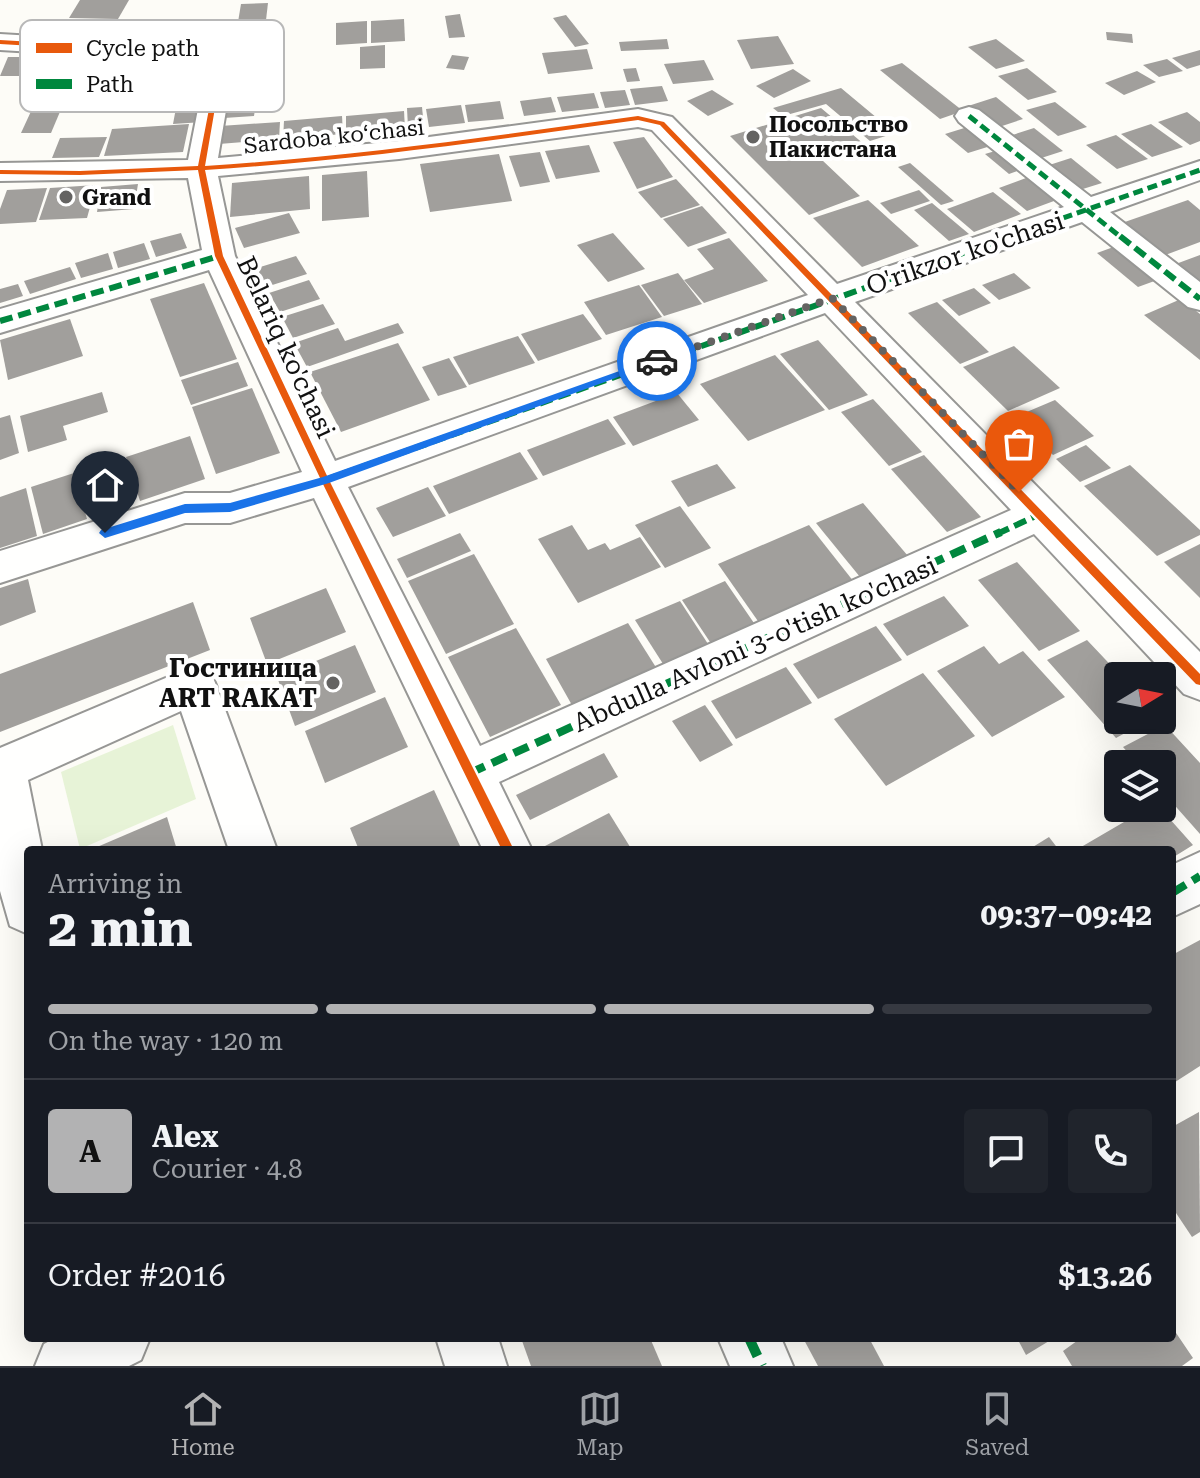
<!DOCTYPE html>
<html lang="en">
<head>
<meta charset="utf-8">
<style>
	body { margin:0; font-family:"Roboto Serif",serif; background:#20242c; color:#f1f3f6; height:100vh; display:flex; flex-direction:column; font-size:30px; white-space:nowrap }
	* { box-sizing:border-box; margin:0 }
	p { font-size:26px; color:#9ea1a6 }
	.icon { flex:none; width:44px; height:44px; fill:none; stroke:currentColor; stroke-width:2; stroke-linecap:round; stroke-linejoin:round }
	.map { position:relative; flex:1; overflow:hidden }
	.panel { position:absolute; left:24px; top:846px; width:1152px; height:496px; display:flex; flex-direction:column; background:#171b24; border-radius:8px; box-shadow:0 8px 32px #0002 }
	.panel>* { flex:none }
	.needle { width:52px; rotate:80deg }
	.controls { position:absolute; left:1104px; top:662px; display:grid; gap:16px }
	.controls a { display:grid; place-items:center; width:72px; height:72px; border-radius:8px; background:#171b24; box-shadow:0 8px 32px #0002; font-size:40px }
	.pin { position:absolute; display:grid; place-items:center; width:68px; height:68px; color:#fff; margin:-82px -34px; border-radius:50% 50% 50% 0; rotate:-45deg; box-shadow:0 0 8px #0007 }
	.pin .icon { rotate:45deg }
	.courier { position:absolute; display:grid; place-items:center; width:80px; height:80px; margin:-40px; border:6px solid #1a73e8; border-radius:50%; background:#fff; color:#222; box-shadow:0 2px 10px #0007 }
	.head em { font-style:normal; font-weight:700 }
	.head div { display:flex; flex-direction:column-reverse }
	.head { display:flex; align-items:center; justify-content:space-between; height:136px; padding:0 24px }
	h1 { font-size:52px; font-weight:700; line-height:60px }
	.bar { display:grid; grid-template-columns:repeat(4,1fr); gap:12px 8px; align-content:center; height:96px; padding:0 24px }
	.bar i { height:10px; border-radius:6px; background:#363941 }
	.bar .selected { background:#b2b2b3 }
	.bar p { grid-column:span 4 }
	.line { display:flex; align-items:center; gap:20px; padding:0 24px; border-top:2px solid #363941 }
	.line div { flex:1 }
	.round { display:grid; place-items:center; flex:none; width:84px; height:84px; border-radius:8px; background:#20242c }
	.dock { display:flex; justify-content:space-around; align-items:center; height:112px; border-top:2px solid #363941; background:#171b24; font-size:22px; color:#9ea1a6 }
	.dock a { display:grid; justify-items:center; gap:4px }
	.dock .selected { color:#b2b2b3 }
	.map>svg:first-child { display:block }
</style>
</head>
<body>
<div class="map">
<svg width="1200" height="1366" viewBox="0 0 1200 1366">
	<rect width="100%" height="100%" fill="#fdfcf7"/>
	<polygon fill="#e7f3d7" points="173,725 196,799 80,849 61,772"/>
	<g fill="#a19f9c">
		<polygon points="80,0 129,0 118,19 69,18"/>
		<polygon points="268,3 266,20 238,22 241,4"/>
		<polygon points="460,14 465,37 449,38 445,16"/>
		<polygon points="566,15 589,44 575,47 553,18"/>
		<polygon points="404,19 405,41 371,43 371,21"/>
		<polygon points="367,21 367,43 336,45 336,23"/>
		<polygon points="1106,32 1132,34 1133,43 1107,40"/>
		<polygon points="778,36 794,64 751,69 737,40"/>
		<polygon points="667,39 669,49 621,51 619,42"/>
		<polygon points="996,39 1025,61 996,69 968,47"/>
		<polygon points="385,45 385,68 360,69 360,47"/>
		<polygon points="587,49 593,69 548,74 542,53"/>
		<polygon points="1200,50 1200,65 1187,69 1172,58"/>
		<polygon points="452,55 469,57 464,70 446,68"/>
		<polygon points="8,57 47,57 38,76 0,76"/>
		<polygon points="1167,59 1183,71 1159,77 1143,65"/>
		<polygon points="704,60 714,80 673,84 664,64"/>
		<polygon points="902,63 963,111 940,119 880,70"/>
		<polygon points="636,68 640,81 627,82 623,69"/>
		<polygon points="1027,68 1057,92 1028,100 998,76"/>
		<polygon points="793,69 811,81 774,98 756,86"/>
		<polygon points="1137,71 1156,82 1124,95 1105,83"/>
		<polygon points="662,86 668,101 635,105 630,89"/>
		<polygon points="841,88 895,133 870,141 826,104 783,116 773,108"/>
		<polygon points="625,90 630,105 605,108 600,92"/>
		<polygon points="712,90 734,104 708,116 687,101"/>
		<polygon points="594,93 599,108 562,112 557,97"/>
		<polygon points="257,95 254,116 224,118 227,97"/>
		<polygon points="551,97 556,112 524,116 520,101"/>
		<polygon points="996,97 1023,119 993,129 965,107"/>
		<polygon points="207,101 203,122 173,124 177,103"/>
		<polygon points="500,101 504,119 468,122 465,105"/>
		<polygon points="1055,102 1087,127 1058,136 1026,110"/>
		<polygon points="461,105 465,123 429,127 426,109"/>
		<polygon points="33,107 62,107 51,133 21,133"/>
		<polygon points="422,107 424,127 408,128 407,108"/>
		<polygon points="821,108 865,145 822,160 860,196 809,215 730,136"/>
		<polygon points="404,111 405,129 346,134 346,116"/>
		<polygon points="1187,112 1200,122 1200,141 1190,145 1158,122"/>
		<polygon points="342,116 343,134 283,139 284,121"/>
		<polygon points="280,122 279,139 219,144 220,126"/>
		<polygon points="189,124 183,152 104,156 112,129"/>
		<polygon points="1151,124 1183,147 1152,157 1121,134"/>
		<polygon points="974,125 997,144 968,153 945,134"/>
		<polygon points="1034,128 1063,151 1032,161 1003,138"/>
		<polygon points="1116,135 1148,159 1117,169 1086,145"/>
		<polygon points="107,137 99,157 52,158 60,138"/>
		<polygon points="644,137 673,177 637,189 613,142"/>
		<polygon points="589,145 600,172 556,179 545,151"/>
		<polygon points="1002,149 1026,168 1009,174 985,154"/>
		<polygon points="540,152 550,182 520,187 509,156"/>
		<polygon points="499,154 512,201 430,212 420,164"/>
		<polygon points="1071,158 1102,183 1070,193 1040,168"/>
		<polygon points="910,163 954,201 941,205 898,167"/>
		<polygon points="367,171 369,217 322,221 322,175"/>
		<polygon points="1034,175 1062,198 1027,211 999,188"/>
		<polygon points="309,176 310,209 230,217 232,183"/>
		<polygon points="676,179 700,205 661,218 638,192"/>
		<polygon points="138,184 134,209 97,212 101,187"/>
		<polygon points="96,185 87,218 39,220 50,188"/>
		<polygon points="47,188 36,222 0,224 0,209 7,190"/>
		<polygon points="919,190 930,201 891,214 880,203"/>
		<polygon points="993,192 1021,214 974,232 947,209"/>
		<polygon points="868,200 919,246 862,267 813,218"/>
		<polygon points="1188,200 1200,210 1200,242 1160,257 1119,224"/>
		<polygon points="932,203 969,234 949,241 914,210"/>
		<polygon points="702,206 727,233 688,247 663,219"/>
		<polygon points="289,213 300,233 244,248 235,228"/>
		<polygon points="181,233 187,248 156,257 150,241"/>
		<polygon points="613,233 645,269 608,282 577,245"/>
		<polygon points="729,238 768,281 704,303 684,280 714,269 697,249"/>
		<polygon points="144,243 150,259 118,268 113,252"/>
		<polygon points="1119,245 1160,279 1138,287 1097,253"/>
		<polygon points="108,253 113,269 81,278 75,263"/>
		<polygon points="1200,255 1200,286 1173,265"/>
		<polygon points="296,256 307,274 266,287 257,268"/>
		<polygon points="70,267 76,279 30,294 24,281"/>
		<polygon points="678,273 702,304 664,316 641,285"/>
		<polygon points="1014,273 1031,288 999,300 982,285"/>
		<polygon points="309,280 320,299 280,312 269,293"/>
		<polygon points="204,283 237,359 180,377 150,299"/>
		<polygon points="18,284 23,296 0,303 0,289"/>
		<polygon points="639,285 662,317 606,335 584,302"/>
		<polygon points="974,288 991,303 959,316 942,300"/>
		<polygon points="1181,299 1200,314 1200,360 1144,315"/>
		<polygon points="937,302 989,352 960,364 908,313"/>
		<polygon points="323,304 335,324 293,338 282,317"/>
		<polygon points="583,314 602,339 538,361 521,334"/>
		<polygon points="70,319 83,356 8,380 0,340"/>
		<polygon points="398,323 404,333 307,367 294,343 338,328 345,341"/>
		<polygon points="518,336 535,363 469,385 453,357"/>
		<polygon points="818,340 868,395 829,410 780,354"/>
		<polygon points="398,343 430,400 341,432 310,372"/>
		<polygon points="1014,346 1060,388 1008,411 963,367"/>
		<polygon points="775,355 825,410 748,441 700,384"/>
		<polygon points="449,358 467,387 438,396 422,367"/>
		<polygon points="238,362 248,386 191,405 181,380"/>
		<polygon points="252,388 280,453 216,474 192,407"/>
		<polygon points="102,392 108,412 63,426 67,440 28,452 20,416"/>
		<polygon points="677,393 699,420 633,446 613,417"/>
		<polygon points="873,399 922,452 889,466 841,412"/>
		<polygon points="1055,400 1094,436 1053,455 1015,417"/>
		<polygon points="10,415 19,453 0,460 0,418"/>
		<polygon points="608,419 626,444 543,476 527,450"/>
		<polygon points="190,436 205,479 140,501 126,457"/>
		<polygon points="1086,445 1111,468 1080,482 1056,459"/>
		<polygon points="520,452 538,479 449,514 433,486"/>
		<polygon points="924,455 981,517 947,532 891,469"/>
		<polygon points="120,459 133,503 91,517 78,473"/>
		<polygon points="717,464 736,488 688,507 671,481"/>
		<polygon points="1130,465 1200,530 1200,535 1157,556 1084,486"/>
		<polygon points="74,473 87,519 43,534 31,487"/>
		<polygon points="428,487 446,516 393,537 376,508"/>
		<polygon points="26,488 37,536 0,548 0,497"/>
		<polygon points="863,503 908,556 860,577 816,523"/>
		<polygon points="680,506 711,548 665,568 635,525"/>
		<polygon points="572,525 588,550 605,543 610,550 640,537 661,567 578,603 538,539"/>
		<polygon points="809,525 854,582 760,624 718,564"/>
		<polygon points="460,533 471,551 407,578 397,559"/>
		<polygon points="1200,544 1200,598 1164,562"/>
		<polygon points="474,554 514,624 446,654 408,581"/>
		<polygon points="1017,562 1080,631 1039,651 978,580"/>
		<polygon points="28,579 36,612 0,626 0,588"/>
		<polygon points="725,581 756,626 712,645 682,600"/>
		<polygon points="326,588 346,632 267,664 250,618"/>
		<polygon points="944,596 969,626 907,656 883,624"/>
		<polygon points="680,601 710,647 665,667 635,620"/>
		<polygon points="193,602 210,650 0,732 0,674"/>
		<polygon points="628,623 657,669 573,707 546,659"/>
		<polygon points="876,626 902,660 818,699 793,664"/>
		<polygon points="516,628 561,705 490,737 448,657"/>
		<polygon points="1087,640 1121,676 1118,676 1118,720 1149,720 1116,738 1047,660"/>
		<polygon points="355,645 376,692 295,726 277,677"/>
		<polygon points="984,646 999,664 1023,651 1065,697 992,737 937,671"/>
		<polygon points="786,667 812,703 736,739 711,701"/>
		<polygon points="923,673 975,736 886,786 834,719"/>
		<polygon points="385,697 408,747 325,783 305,731"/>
		<polygon points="705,705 733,745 700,762 672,721"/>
		<polygon points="1165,725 1200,763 1200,834 1162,791 1162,764 1138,764 1123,747"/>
		<polygon points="604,753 618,777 530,820 516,795"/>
		<polygon points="434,790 460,846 452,850 359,850 350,828"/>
		<polygon points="1148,808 1160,808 1193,845 1172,858 1172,850 1076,850"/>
		<polygon points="609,813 632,850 547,850 545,846"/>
		<polygon points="167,817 177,850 90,850"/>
		<polygon points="1049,837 1059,850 1028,850"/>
		<polygon points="1200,940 1200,1066 1172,1084 1172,955"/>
		<polygon points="1199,1112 1200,1232 1192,1237 1172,1207 1172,1127"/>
		<polygon points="1172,1327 1193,1358 1182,1366 1072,1366 1063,1351 1081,1338 1172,1338"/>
		<polygon points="521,1338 650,1338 662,1366 531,1366"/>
		<polygon points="803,1338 869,1338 884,1366 818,1366"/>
		<polygon points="1017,1338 1054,1338 1026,1355"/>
	</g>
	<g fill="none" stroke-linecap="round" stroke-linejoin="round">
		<defs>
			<g id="minor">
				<path d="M0,34L101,40L233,39L237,45L218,158L399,141L638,109L672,117L837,284L1064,207L959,122L955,116L959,110L969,107L979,110L1091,197L1200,161V180L1110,212L1200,282V310L1188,307L1082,222L855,302L1200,652V700L1184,694L1034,534L499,782L532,850H483L314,498L230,523H185L0,583V551L185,493H230L302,472L209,270L0,333V309L202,250L188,178L0,181V163L188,160L209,53L101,56L0,50ZM638,127L652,130L808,295L335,461L235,256L218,176L399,159ZM825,313L1011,510L480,746L348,487Z"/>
				<polygon points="194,666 210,671 216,685 277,850 229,850 181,711 28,780 42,850 28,850 28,934 10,926 0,891 0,748"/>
				<polygon points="1200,852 1200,904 1172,917 1172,865"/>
				<polygon points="55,1338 150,1338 141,1360 129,1366 35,1366 44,1344"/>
				<polygon points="436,1338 498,1338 507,1366 445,1366"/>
				<polygon points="718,1338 781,1338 793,1366 730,1366"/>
			</g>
		</defs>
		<use href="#minor" stroke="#979795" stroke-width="4"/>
		<use href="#minor" fill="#fffffe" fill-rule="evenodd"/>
		<g stroke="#00873e" stroke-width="5" stroke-dasharray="10 5" stroke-linecap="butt">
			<polyline points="969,116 1122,238"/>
			<polyline points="1006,238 1200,170"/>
		</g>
		<g stroke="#00873e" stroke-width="6" stroke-dasharray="13 6" stroke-linecap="butt">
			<polyline points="1120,236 1200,299"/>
			<polyline points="0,321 219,256"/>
			<polyline points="325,480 1011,236"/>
			<polyline points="997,534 1040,514"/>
		</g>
		<g stroke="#00873e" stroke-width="8" stroke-dasharray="16 8" stroke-linecap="butt">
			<polyline points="470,773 1001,532"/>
			<polyline points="1172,893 1200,876"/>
		</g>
		<polyline stroke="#00873e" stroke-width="10" stroke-dasharray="20 10" stroke-linecap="butt" points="749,1338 762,1366"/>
		<defs>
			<path id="cycleway" d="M0,40L101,46L226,44L205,166C350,157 494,136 638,116L664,122L1200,674V685L1196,684L660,125L638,120C494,140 350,161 205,170L223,256L329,480L514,850H502L321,480L215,256L198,170L80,175L0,174V170L80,171L198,166L221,47L101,50L0,44Z"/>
		</defs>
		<use href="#cycleway" stroke="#fff" stroke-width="5"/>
		<use href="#cycleway" fill="#e8590c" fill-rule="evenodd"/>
	</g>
	<polygon fill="#1a73e8" points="653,359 662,361 329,483 230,512 185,513 105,538 99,533 101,530 185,504 230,503 323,477"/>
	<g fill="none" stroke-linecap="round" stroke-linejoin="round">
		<polyline stroke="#646362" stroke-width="8" stroke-dasharray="0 14.4" points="657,361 832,298 1019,492"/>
	</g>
	<g fill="#646362" stroke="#fff" stroke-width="3">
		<circle cx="753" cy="137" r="8"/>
		<circle cx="66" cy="197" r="8"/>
		<circle cx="333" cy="683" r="8"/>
	</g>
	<g text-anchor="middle" stroke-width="8" stroke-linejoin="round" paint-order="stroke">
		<g font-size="22" font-weight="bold" fill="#111" stroke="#fff" text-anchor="start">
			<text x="769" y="132">Посольство<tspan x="769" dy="25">Пакистана</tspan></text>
			<text x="82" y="205">Grand</text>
		</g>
		<g font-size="22" fill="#111" stroke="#fff">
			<text transform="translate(334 136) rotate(-6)" y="8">Sardoba koʻchasi</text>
		</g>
		<g font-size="26" fill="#111" stroke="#fff">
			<text transform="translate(965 253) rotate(-19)" y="9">O'rikzor ko'chasi</text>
			<text transform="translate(286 347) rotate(65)" y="9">Belariq ko'chasi</text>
			<text transform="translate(755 644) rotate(-24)" y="9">Abdulla Avloni 3-o'tish ko'chasi</text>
		</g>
		<g font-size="26" font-weight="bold" fill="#111" stroke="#fff" text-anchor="end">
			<text x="317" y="677">Гостиница<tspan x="317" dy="30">ART RAKAT</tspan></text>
		</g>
	</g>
	<rect x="20" y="20" width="264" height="92" rx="12" fill="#fff" stroke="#b8b8b8" stroke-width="2"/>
	<rect x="36" y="43" width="36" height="10" fill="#e8590c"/>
	<rect x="36" y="79" width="36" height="10" fill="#00873e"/>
	<g font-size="22" fill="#111">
		<text x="86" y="56">Cycle path</text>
		<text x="86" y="92">Path</text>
	</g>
</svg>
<div class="controls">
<a><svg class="needle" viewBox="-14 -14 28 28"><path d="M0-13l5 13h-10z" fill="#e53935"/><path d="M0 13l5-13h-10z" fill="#9ea1a6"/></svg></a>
<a><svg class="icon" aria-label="layers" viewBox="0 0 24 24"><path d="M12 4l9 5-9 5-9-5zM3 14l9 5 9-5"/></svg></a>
</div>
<div class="pin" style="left:1019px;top:492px;background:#ea580c"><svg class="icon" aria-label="bag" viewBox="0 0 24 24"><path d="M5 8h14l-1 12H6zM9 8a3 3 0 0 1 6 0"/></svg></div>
<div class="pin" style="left:105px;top:533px;background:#1f2937"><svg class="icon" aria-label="home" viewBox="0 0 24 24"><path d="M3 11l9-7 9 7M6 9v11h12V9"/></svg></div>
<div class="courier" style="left:657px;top:361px"><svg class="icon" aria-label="car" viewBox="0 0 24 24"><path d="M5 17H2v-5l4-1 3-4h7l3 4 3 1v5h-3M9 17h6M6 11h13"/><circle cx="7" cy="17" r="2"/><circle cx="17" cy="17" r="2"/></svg></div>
<section class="panel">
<div class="head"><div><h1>2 min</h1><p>Arriving in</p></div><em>09:37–09:42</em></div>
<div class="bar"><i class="selected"></i><i class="selected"></i><i class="selected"></i><i></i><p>On the way · 120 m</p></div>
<div class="line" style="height:144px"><b class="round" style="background:#b2b2b3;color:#111">A</b><div><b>Alex</b><p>Courier · 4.8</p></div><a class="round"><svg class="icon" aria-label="chat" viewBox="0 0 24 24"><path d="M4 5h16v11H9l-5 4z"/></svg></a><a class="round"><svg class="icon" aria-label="phone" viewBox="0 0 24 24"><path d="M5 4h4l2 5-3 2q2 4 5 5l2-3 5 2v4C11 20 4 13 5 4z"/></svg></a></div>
<div class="line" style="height:104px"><div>Order #2016</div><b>$13.26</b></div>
</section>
</div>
<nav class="dock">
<a class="selected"><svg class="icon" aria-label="home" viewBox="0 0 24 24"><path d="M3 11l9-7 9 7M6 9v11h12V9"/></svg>Home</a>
<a><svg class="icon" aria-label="map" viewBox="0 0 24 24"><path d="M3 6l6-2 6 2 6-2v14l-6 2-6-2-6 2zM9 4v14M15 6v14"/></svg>Map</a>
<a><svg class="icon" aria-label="saved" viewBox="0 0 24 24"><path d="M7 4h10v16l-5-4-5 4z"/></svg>Saved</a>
</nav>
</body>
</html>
